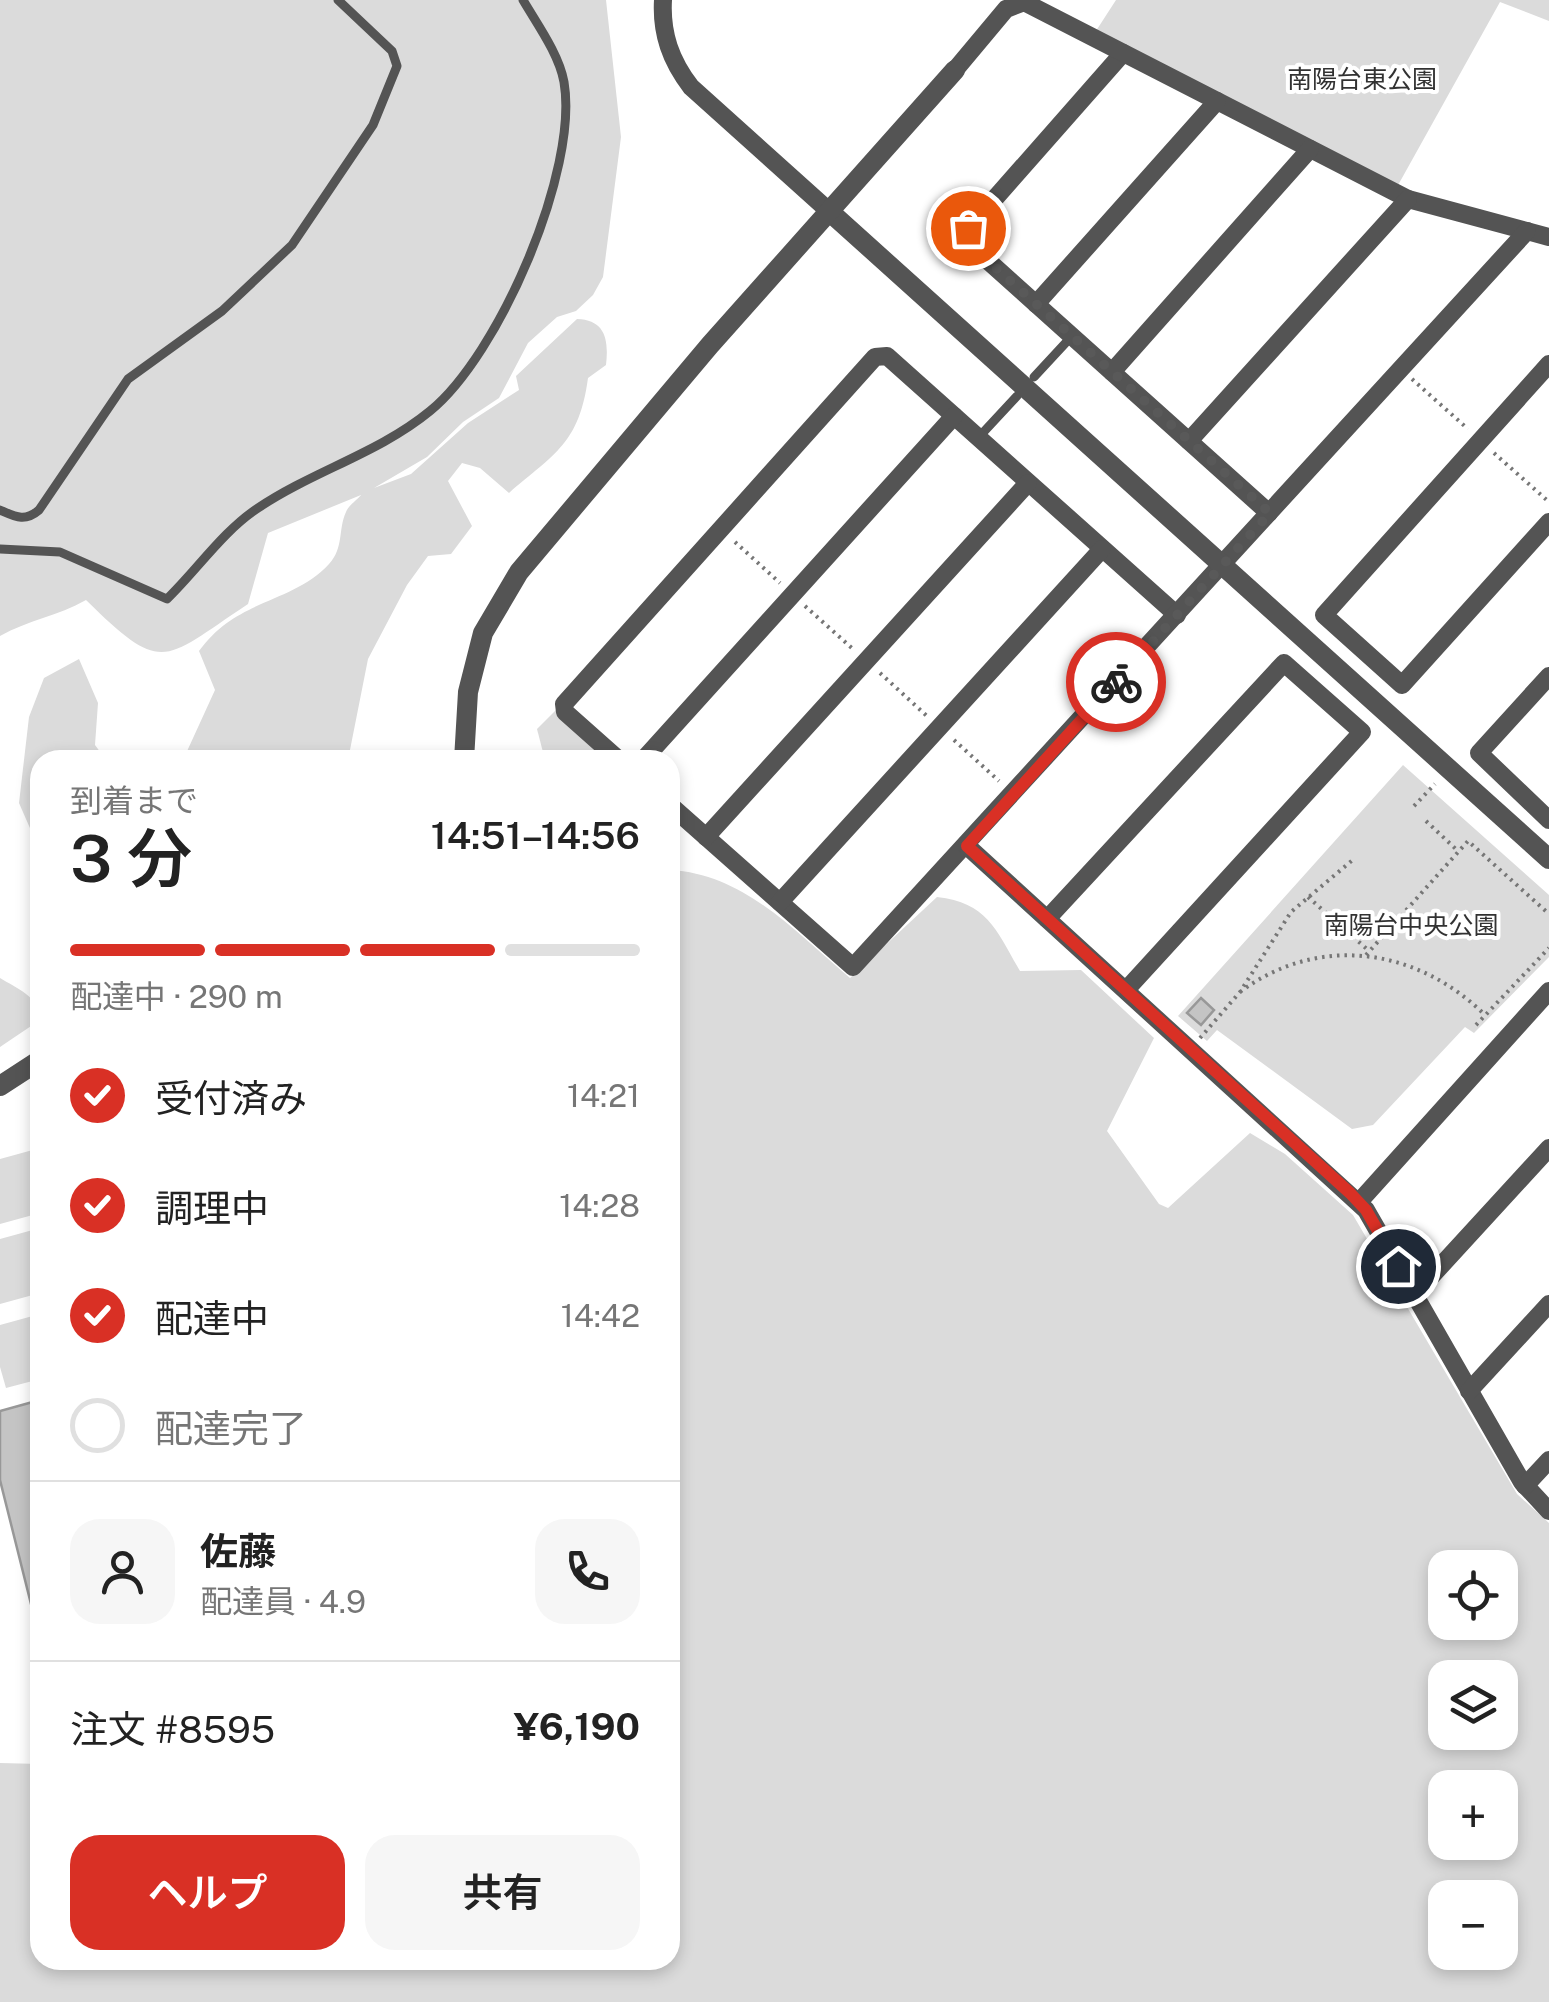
<!DOCTYPE html>
<html lang="ja">
<head>
<meta charset="utf-8">
<style>
	body { margin:0; font-family:"Public Sans","Noto Sans JP",sans-serif; background:#f6f6f6; color:#222; height:100vh; display:flex; flex-direction:column; font-size:38px; white-space:nowrap }
	* { box-sizing:border-box; margin:0 }
	p { font-size:32px; color:#767676 }
	.icon { flex:none; width:55px; height:55px; fill:none; stroke:currentColor; stroke-width:2; stroke-linecap:round; stroke-linejoin:round }
	.map { position:relative; flex:1; overflow:hidden }
	.drawer { position:absolute; left:30px; top:750px; width:650px; height:1220px; display:flex; flex-direction:column; background:#fff; border-radius:30px; box-shadow:0 5px 15px #0003 }
	.drawer>* { flex:none }
	.fabs { position:absolute; left:1428px; top:1550px; display:grid; gap:20px }
	.fabs a { display:grid; place-items:center; width:90px; height:90px; border-radius:20px; background:#fff; box-shadow:0 5px 15px #0003; font-size:50px }
	.pin { position:absolute; display:grid; place-items:center; width:85px; height:85px; color:#fff; margin:-42px; border:5px solid #fff; border-radius:50%; box-shadow:0 2px 10px #0007 }
	.courier { position:absolute; display:grid; place-items:center; width:100px; height:100px; margin:-50px; border:8px solid #d93025; border-radius:50%; background:#fff; color:#222; box-shadow:0 2px 12px #0007 }
	.head em { font-style:normal; font-weight:600 }
	.head div { display:flex; flex-direction:column-reverse }
	.head { display:flex; align-items:center; justify-content:space-between; height:170px; padding:0 40px }
	h1 { font-size:65px; font-weight:600; line-height:75px }
	.bar { display:grid; grid-template-columns:repeat(4,1fr); gap:15px 10px; align-content:center; height:120px; padding:0 40px }
	.bar i { height:12px; border-radius:8px; background:#e0e0e0 }
	.bar .selected { background:#d93025 }
	.bar p { grid-column:span 4 }
	.line { display:flex; align-items:center; gap:25px; padding:0 40px; border-top:2px solid #e0e0e0 }
	.line div { flex:1 }
	.round { display:grid; place-items:center; flex:none; width:105px; height:105px; border-radius:30px; background:#f6f6f6 }
	ol { padding:0 40px; list-style:none }
	li { display:flex; align-items:center; gap:30px; height:110px }
	li p { margin-inline-start:auto }
	li .icon { padding:10px; border-radius:50%; background:#d93025; color:#fff; stroke-width:4 }
	li:last-child { color:#767676 }
	li i { width:55px; height:55px; border:5px solid #e0e0e0; border-radius:50% }
	.button { display:flex; gap:20px; margin-top:auto; padding:20px 40px }
	.button a { flex:1; height:115px; border-radius:30px; background:#d93025; color:#fff; font-size:40px; font-weight:600; line-height:115px; text-align:center }
	.button a+a { background:#f6f6f6; color:#222 }
	.map>svg:first-child { display:block }
</style>
</head>
<body>
<div class="map">
<svg width="1549" height="2002" viewBox="0 0 1549 2002">
	<rect width="100%" height="100%" fill="#fff"/>
	<g fill="#dbdbdb" fill-rule="evenodd">
		<path d="M0,0H606L621,137L603,277L593,295L576,311L557,317L528,343L499,398L463,422L427,457L374,488L411,474L468,423L519,390L516,376L577,319C605,320 609,339 606,365L588,378C579,444 555,453 509,493L480,468L462,463L448,481L472,526L451,554L428,556L407,585L368,659L348,760H183L215,690L199,651C237,598 292,604 329,564C344,548 338,529 346,512C348,506 357,500 361,495L268,533L248,604C163,660 164,677 86,600C58,616 28,620 0,636Z"/>
		<polygon points="1116,0 1549,0 1549,21 1500,2 1397,187 1094,34"/>
		<polygon points="79,659 98,703 95,745 106,760 40,760 40,851 19,803 29,717 44,678"/>
		<polygon points="557,709 611,760 545,760 537,729"/>
		<polygon points="1403,765 1549,895 1549,957 1474,1033 1465,1027 1373,1125 1352,1129 1217,1030 1207,1041 1178,1016"/>
		<path d="M670,870C745,874 795,932 850,978L937,897C988,903 996,930 1020,971L1081,970L1154,1038L1107,1131L1159,1204L1168,1208L1250,1133L1285,1154L1353,1215L1517,1494L1549,1523V2002H0V1763L40,1764V1960H670ZM1445,1568H1500V1622H1445ZM1445,1678H1500V1732H1445ZM1445,1788H1500V1842H1445ZM1445,1898H1500V1952H1445Z"/>
		<path d="M0,978C18,989 40,997 40,1020L0,1047Z"/>
		<polygon points="40,1148 40,1213 0,1224 0,1159"/>
		<polygon points="40,1228 40,1293 0,1304 0,1239"/>
		<polygon points="40,1314 40,1379 6,1388 0,1367 0,1325"/>
	</g>
	<g fill="#c4c4c4" stroke="#989898" stroke-width="2.5">
		<polygon points="1201,998 1214,1010 1201,1025 1187,1013"/>
		<polygon points="40,1400 40,1610 33,1612 0,1480 0,1411"/>
	</g>
	<g fill="none" stroke-linecap="round" stroke-linejoin="round">
		<g stroke="#767676" stroke-width="4" stroke-dasharray="2.5 5" stroke-linecap="butt">
			<polyline points="1412,379 1468,429"/>
			<polyline points="1494,453 1549,502"/>
			<polyline points="735,542 780,583"/>
			<polyline points="805,606 854,650"/>
			<polyline points="880,673 928,717"/>
			<polyline points="954,740 999,781"/>
			<polyline points="1414,806 1435,784"/>
			<polyline points="1426,821 1458,851"/>
			<polyline points="1308,897 1368,950"/>
			<polyline points="1366,955 1468,841 1549,914"/>
			<path d="M1240,992C1318,934 1416,947 1485,1015"/>
			<polyline points="1476,1025 1549,948"/>
			<polyline points="1200,1038 1240,992 1291,912 1355,858"/>
		</g>
		<g stroke="#545454" stroke-width="9">
			<polyline points="1034,377 1072,336"/>
			<polyline points="978,438 1017,396"/>
			<path d="M0,510C16,517 25,522 39,510L128,379L222,311L292,245L373,125L397,66L392,51L338,0"/>
			<path d="M0,549L60,552L167,599C197,570 223,531 258,508C313,471 379,453 430,411C499,355 579,170 564,82C559,54 537,24 523,0"/>
		</g>
		<g stroke="#545454" stroke-width="18">
			<path d="M663,0C661,34 671,61 691,87L830,212"/>
			<polyline points="1123,53 968,229 967,242 1269,513"/>
			<polyline points="955,70 1006,9 1024,2 1408,199 1549,237"/>
			<polyline points="1036,304 1217,101"/>
			<polyline points="1549,364 1324,615 1402,685 1549,522"/>
			<polyline points="1112,372 1310,149"/>
			<polyline points="1189,441 1408,199"/>
			<polyline points="1549,676 1479,753 1549,820"/>
			<polyline points="619,760 565,712 564,704 875,357 887,356 1177,615"/>
			<polyline points="643,760 954,416"/>
			<polyline points="670,805 853,967 1527,231"/>
			<polyline points="706,837 1028,483"/>
			<polyline points="967,846 1366,1210 1522,1482 1549,1511"/>
			<polyline points="780,902 1102,549"/>
			<polyline points="1047,919 1284,663 1362,732 1126,990"/>
			<polyline points="1359,1202 1549,991"/>
			<polyline points="1415,1294 1549,1148"/>
			<polyline points="1469,1391 1549,1304"/>
			<polyline points="1525,1486 1549,1460"/>
		</g>
		<g stroke="#545454" stroke-width="20">
			<polyline points="830,212 1549,859"/>
			<polyline points="464,760 468,692 483,633 519,572 710,345 955,70"/>
			<polyline points="0,1086 40,1060"/>
		</g>
	</g>
	<g fill="none" stroke-linecap="round" stroke-linejoin="round">
		<polyline stroke="#595959" stroke-width="10" stroke-dasharray="0 18" points="968,228 967,242 1270,513 1116,682"/>
		<polyline stroke="#d93025" stroke-width="12" points="1116,682 967,846 1350,1193 1366,1210 1398,1266"/>
	</g>
	<g text-anchor="middle" stroke-width="8" stroke-linejoin="round" paint-order="stroke">
		<g font-size="25" fill="#323232" stroke="#fff">
			<text x="1362" y="88">南陽台東公園</text>
			<text x="1411" y="934">南陽台中央公園</text>
		</g>
	</g>
</svg>
<div class="fabs">
<a><svg class="icon" aria-label="locate" viewBox="0 0 24 24"><circle cx="12" cy="12" r="6"/><path d="M12 2v4M12 18v4M2 12h4M18 12h4"/></svg></a>
<a><svg class="icon" aria-label="layers" viewBox="0 0 24 24"><path d="M12 4l9 5-9 5-9-5zM3 14l9 5 9-5"/></svg></a>
<a>+</a>
<a>−</a>
</div>
<div class="pin" style="left:968px;top:228px;background:#ea580c"><svg class="icon" aria-label="bag" viewBox="0 0 24 24"><path d="M5 8h14l-1 12H6zM9 8a3 3 0 0 1 6 0"/></svg></div>
<div class="pin" style="left:1398px;top:1266px;background:#1f2937"><svg class="icon" aria-label="home" viewBox="0 0 24 24"><path d="M3 11l9-7 9 7M6 9v11h12V9"/></svg></div>
<div class="courier" style="left:1116px;top:682px"><svg class="icon" aria-label="bike" viewBox="0 0 24 24"><circle cx="6" cy="16" r="4"/><circle cx="18" cy="16" r="4"/><path d="M6 16l4-8h5l3 8M10 8l3 8H6M13 5h3"/></svg></div>
<section class="drawer">
<div class="head"><div><h1>3 分</h1><p>到着まで</p></div><em>14:51–14:56</em></div>
<div class="bar"><i class="selected"></i><i class="selected"></i><i class="selected"></i><i></i><p>配達中 · 290 m</p></div>
<ol>
<li><svg class="icon" aria-label="check" viewBox="0 0 24 24"><path d="M5 12l5 5 9-10"/></svg>受付済み<p>14:21</p></li>
<li><svg class="icon" aria-label="check" viewBox="0 0 24 24"><path d="M5 12l5 5 9-10"/></svg>調理中<p>14:28</p></li>
<li><svg class="icon" aria-label="check" viewBox="0 0 24 24"><path d="M5 12l5 5 9-10"/></svg>配達中<p>14:42</p></li>
<li><i></i>配達完了</li>
</ol>
<div class="line" style="height:180px"><a class="round"><svg class="icon" aria-label="person" viewBox="0 0 24 24"><circle cx="12" cy="8" r="4"/><path d="M4 21q1-7 8-7t8 7"/></svg></a><div><b>佐藤</b><p>配達員 · 4.9</p></div><a class="round"><svg class="icon" aria-label="phone" viewBox="0 0 24 24"><path d="M5 4h4l2 5-3 2q2 4 5 5l2-3 5 2v4C11 20 4 13 5 4z"/></svg></a></div>
<div class="line" style="height:130px"><div>注文 #8595</div><b>¥6,190</b></div>
<div class="button"><a>ヘルプ</a><a>共有</a></div>
</section>
</div>
</body>
</html>
